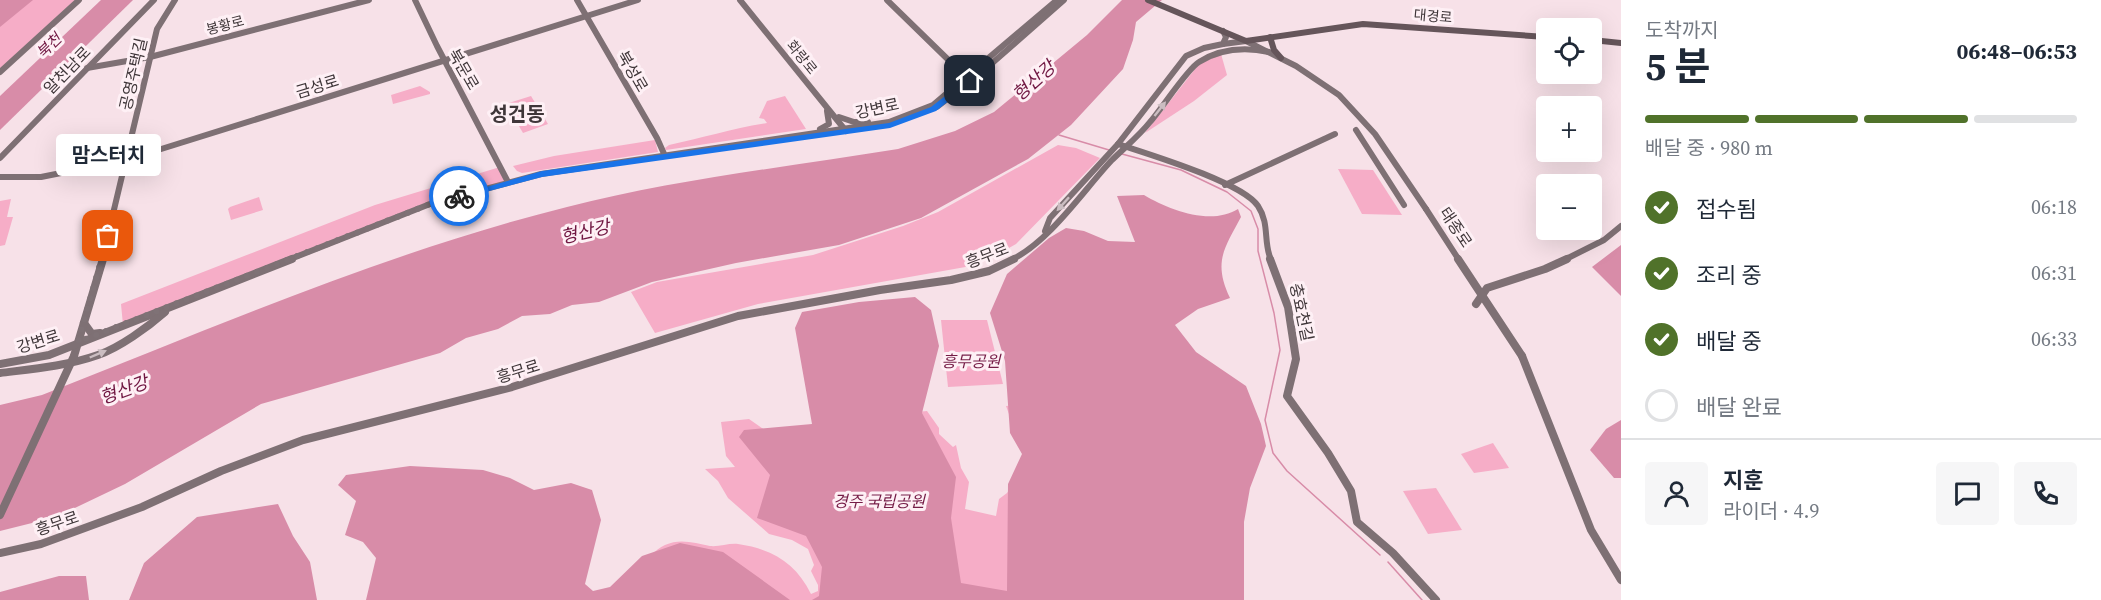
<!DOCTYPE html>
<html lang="ko">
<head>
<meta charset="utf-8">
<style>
	body { margin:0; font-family:"Source Serif 4","Noto Sans KR",serif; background:#f6f6f7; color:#1f2937; height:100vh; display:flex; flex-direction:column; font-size:22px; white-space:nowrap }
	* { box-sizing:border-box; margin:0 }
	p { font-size:20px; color:#747a83 }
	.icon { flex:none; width:33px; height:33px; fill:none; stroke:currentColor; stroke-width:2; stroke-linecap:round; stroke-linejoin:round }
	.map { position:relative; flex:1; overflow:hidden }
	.sheet { display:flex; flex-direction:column; background:#fff; width:480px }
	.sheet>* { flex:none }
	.buttons { position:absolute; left:1536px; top:18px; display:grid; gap:12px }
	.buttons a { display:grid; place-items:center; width:66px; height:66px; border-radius:6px; background:#fff; box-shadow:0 6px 24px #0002; font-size:30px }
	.pin { position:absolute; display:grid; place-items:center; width:51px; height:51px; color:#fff; margin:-26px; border-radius:12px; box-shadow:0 3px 9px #0006 }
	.courier { position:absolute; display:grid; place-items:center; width:60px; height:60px; margin:-30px; border:4px solid #1a73e8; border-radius:50%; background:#fff; color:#222; box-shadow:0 2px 8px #0007 }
	.bubble { position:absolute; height:42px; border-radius:6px; background:#fff; box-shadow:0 6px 24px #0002; font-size:20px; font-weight:700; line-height:42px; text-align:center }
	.head em { font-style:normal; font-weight:700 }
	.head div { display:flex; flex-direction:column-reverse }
	.head { display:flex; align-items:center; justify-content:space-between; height:102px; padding:0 24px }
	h1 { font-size:39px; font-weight:700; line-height:45px }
	.bar { display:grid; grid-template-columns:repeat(4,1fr); gap:9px 6px; align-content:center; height:72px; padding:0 24px }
	.bar i { height:8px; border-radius:4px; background:#e0e1e3 }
	.bar .current { background:#50722a }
	.bar p { grid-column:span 4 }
	.line { display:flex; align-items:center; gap:15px; padding:0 24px; border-top:2px solid #e0e1e3 }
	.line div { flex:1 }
	.round { display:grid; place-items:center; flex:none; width:63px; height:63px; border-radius:6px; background:#f6f6f7 }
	ol { padding:0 24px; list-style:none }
	li { display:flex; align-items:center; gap:18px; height:66px }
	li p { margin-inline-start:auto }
	li .icon { padding:6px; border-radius:50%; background:#50722a; color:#fff; stroke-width:4 }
	li:last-child { color:#747a83 }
	li i { width:33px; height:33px; border:3px solid #e0e1e3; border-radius:50% }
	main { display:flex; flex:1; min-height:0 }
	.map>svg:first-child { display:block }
</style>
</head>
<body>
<main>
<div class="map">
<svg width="1621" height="600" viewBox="0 0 1621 600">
	<rect width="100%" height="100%" fill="#f7e1e8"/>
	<g fill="#f6adc7">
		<polygon points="0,0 75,0 0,69"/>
		<polygon points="1221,54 1227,75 1194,101 1145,133 1199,64"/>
		<polygon points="420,86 430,92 430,94 393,104 391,95"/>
		<polygon points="531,96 548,124 523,133 506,104"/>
		<path d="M785,96L806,129L666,150L665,148L669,145C702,138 734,128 767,123L764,119L759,118L767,101Z"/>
		<polygon points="655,140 658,152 522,173 517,171 513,166 554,156"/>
		<polygon points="1058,145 1076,148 1100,158 1016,244 986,261 971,266 758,304 655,333 631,292 657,282 813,255 903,226 938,212"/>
		<polygon points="500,167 508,182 430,204 123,325 121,304 375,205"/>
		<polygon points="1338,169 1373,170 1402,215 1362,214"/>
		<polygon points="259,197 263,210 231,220 228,209 230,207"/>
		<polygon points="11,199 7,217 13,217 5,245 0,246 0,201"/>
		<polygon points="941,320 987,320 1003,384 948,387"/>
		<path d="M1041,402L1139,600H624C634,582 644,555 665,545C680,538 695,543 710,546C719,547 729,543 738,544C772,549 796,563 811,594L818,591V585L811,571L814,565L808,549L792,540L769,534L728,498L718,481L705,469L735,467L726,456L721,422L749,419L772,435L887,415L927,411L939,428V434L953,447L956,445L961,468L969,482L965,509L996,516L999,499L1007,493L1027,462L1006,406Z"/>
		<polygon points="1493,443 1509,468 1474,473 1461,454"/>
		<polygon points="1436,488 1462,530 1428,534 1403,491"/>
	</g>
	<g fill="#d88ca8">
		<polygon points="0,0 33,0 0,27"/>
		<polygon points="101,0 133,0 0,130 0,96"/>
		<path d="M1122,0H1162L1136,22L1133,40L1123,69L1071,125L1028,159L921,218L839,245L736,263L652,282L599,302L572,305L550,314L522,316L498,329L466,338L440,353L261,404L125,484L56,517L0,531V405L42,395C215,327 387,252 567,207C676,179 788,167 898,149L955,131L994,112L1087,35Z"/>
		<path d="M1144,195C1169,210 1211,226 1238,209L1241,217C1224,249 1213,262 1230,298L1198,309L1175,325L1196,352L1246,386L1261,424L1266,446L1250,488L1244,522V600H812L819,596L822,567L806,536L757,518L770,475L739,437L744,430L812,424L795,328L802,312L859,302L915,297L931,310L939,346L922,413L956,477L951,518L961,583L1007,591L1008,484L1022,454L1010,433L1005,361L990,313L1007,274L1049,238L1066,228L1084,231L1108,241L1135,242L1117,196Z"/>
		<polygon points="1621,245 1621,296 1592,267"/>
		<polygon points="1621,420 1621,478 1614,478 1590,450 1606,429"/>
		<polygon points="410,466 483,470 510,478 534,490 571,483 592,490 601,520 585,584 593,591 610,587 642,556 680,543 723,552 790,600 366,600 376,558 363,542 345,535 356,501 338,485 346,475"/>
		<polygon points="278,504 293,536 310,562 317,600 129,600 144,563 197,517"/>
		<polygon points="59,576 86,576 89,600 0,600 0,592"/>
	</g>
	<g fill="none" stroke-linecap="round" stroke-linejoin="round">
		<g stroke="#d88ca8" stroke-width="1.5">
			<polyline points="1059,135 1109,150"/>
			<polyline points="1122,154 1181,170 1227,192 1251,211 1258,229 1258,251 1274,313 1280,350 1265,420 1273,453 1287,471 1380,555"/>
			<polyline points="1388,562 1422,600"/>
		</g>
		<g stroke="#7e7074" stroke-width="6">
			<polyline points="415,0 437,46 508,182"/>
			<polyline points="577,0 657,138 665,156"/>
			<polyline points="740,0 846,131"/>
			<polyline points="887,0 969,80"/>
			<polyline points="1223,44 1246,41 1296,66 1339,95 1375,134 1426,209"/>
			<polyline points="87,68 150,57 369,0"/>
			<polyline points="0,72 79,0"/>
			<polyline points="937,107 982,72 1064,0"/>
			<polyline points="839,117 854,122 868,122"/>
			<polyline points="820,129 829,124 827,111"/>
			<polyline points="1356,130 1404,205"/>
			<path d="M1118,144C1148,154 1242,182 1258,206C1270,224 1263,242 1271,260"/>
			<polyline points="0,158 154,0"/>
			<polyline points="0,177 41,177 126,160 638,0"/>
			<polyline points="1225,185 1335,134"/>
			<polyline points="1045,231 1050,218 1118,144 1186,56 1204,48 1223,44 1226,37 1223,31"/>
			<polyline points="102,260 157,29 175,0"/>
			<polyline points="288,260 430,204 541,174 889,122 933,105 1057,0"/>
			<path d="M1011,260C1049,242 1083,191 1111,161C1124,148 1139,136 1150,122C1161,110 1187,69 1199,62C1220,49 1245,47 1269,52"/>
			<polyline points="1564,260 1604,240 1621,226"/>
		</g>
		<g stroke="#7e7074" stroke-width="8">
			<polyline points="1270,259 1288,307 1296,359 1287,396 1328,453 1351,491 1357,522 1393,553 1436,600"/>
			<polyline points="1476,304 1487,288 1545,269 1567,259"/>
			<polyline points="84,323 92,334 100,333"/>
			<polyline points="74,356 103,259"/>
			<polyline points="1522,356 1591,530 1621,580"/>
			<polyline points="0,364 49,355 292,259"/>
			<path d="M0,373C32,369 67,366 98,355C119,348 148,327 165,312"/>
			<polyline points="0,553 41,544 142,507 221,471 303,440 512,387 738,316 880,290 951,280 989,271 1014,259"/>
		</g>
		<g stroke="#65555a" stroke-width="6">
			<polyline points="1148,0 1246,41 1363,24 1546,37"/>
			<polyline points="1270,37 1274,50 1281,58"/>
			<polyline points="1592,40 1621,43"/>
		</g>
		<polyline stroke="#7e7074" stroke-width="6" points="1426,209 1459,260"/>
		<g stroke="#7e7074" stroke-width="8">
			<polyline points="1458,259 1522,356"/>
			<polyline points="0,515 74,356"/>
		</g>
	</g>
	<defs><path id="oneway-solid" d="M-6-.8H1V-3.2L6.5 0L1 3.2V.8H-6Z" transform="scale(1.5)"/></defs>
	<g fill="#cbbdc1">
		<use href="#oneway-solid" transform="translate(1160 109) rotate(-52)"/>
		<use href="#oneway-solid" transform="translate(1063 204) rotate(132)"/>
		<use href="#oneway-solid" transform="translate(98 354) rotate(-23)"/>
	</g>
	<polygon fill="#1a73e8" points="967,79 974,81 936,111 890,128 542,177 459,199 455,196 542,171 889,123 931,107"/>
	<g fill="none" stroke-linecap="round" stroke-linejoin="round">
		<polyline stroke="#7f7276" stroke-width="6" stroke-dasharray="0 10.8" points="108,236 78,342 430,204 459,196"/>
	</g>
	<g text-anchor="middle" stroke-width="6" stroke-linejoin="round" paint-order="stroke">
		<g font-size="14" fill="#3f3639" stroke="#fef0f5">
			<text transform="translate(1433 16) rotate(5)" y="5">대경로</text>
			<text transform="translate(225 25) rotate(-15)" y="5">봉황로</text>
			<text transform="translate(802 57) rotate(51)" y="5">화랑로</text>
		</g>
		<g font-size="15" font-style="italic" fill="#701742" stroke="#fef0f5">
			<text transform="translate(49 46) rotate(-44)" y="5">북천</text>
		</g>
		<g font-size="16" fill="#3f3639" stroke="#fef0f5">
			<text transform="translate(464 69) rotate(60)" y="6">북문로</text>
			<text transform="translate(67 70) rotate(-46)" y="6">알천남로</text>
			<text transform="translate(633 71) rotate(60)" y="6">북성로</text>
			<text transform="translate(133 74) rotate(-77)" y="6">공영주택길</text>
			<text transform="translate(317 86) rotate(-17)" y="6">금성로</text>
			<text transform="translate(877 108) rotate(-12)" y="6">강변로</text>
			<text transform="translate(1456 227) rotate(56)" y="6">태종로</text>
			<text transform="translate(987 255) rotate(-21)" y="6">흥무로</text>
			<text transform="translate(1302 312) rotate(78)" y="6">충효천길</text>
			<text transform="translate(38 341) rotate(-17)" y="6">강변로</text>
			<text transform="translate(518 371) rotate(-17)" y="6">흥무로</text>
			<text transform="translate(57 523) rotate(-19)" y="6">흥무로</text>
		</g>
		<g font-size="16" font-style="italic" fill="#751c46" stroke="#fef0f5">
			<text x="971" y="367">흥무공원</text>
			<text x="879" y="507">경주 국립공원</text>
		</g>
		<g font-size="18" font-style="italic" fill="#701742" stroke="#fef0f5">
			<text transform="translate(1034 81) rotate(-42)" y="6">형산강</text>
			<text transform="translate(585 232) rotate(-13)" y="6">형산강</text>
			<text transform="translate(124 390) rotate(-20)" y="6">형산강</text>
		</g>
		<g font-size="20" font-weight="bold" fill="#3f3639" stroke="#fef0f5">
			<text x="517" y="121">성건동</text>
		</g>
	</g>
</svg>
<div class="buttons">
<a><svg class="icon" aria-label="locate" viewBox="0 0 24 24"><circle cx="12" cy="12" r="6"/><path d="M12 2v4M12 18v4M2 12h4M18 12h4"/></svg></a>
<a>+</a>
<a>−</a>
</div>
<div class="pin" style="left:108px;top:236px;background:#ea580c"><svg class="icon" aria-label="bag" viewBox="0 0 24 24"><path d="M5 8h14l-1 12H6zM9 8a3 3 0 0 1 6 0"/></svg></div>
<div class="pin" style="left:970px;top:81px;background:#1f2937"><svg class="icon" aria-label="home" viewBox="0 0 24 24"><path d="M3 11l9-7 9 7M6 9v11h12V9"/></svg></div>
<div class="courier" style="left:459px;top:196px"><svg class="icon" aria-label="bike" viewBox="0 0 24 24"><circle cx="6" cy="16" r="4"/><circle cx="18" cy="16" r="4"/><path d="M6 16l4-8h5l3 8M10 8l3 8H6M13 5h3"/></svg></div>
<div class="bubble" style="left:56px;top:134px;width:105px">맘스터치</div>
</div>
<section class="sheet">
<div class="head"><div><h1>5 분</h1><p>도착까지</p></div><em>06:48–06:53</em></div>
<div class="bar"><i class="current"></i><i class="current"></i><i class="current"></i><i></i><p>배달 중 · 980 m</p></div>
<ol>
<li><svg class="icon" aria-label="check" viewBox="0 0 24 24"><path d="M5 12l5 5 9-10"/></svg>접수됨<p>06:18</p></li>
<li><svg class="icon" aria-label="check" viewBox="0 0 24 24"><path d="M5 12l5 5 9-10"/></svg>조리 중<p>06:31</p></li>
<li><svg class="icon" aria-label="check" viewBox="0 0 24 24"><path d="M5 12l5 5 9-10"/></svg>배달 중<p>06:33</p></li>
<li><i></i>배달 완료</li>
</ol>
<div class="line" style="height:108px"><a class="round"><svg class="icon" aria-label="person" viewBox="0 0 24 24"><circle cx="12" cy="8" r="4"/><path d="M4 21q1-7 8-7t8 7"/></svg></a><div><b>지훈</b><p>라이더 · 4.9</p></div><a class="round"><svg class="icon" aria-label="chat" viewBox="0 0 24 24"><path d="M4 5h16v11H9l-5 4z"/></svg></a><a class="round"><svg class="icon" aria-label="phone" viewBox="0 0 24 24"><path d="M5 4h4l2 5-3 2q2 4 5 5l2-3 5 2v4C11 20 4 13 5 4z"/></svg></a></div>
</section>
</main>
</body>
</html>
